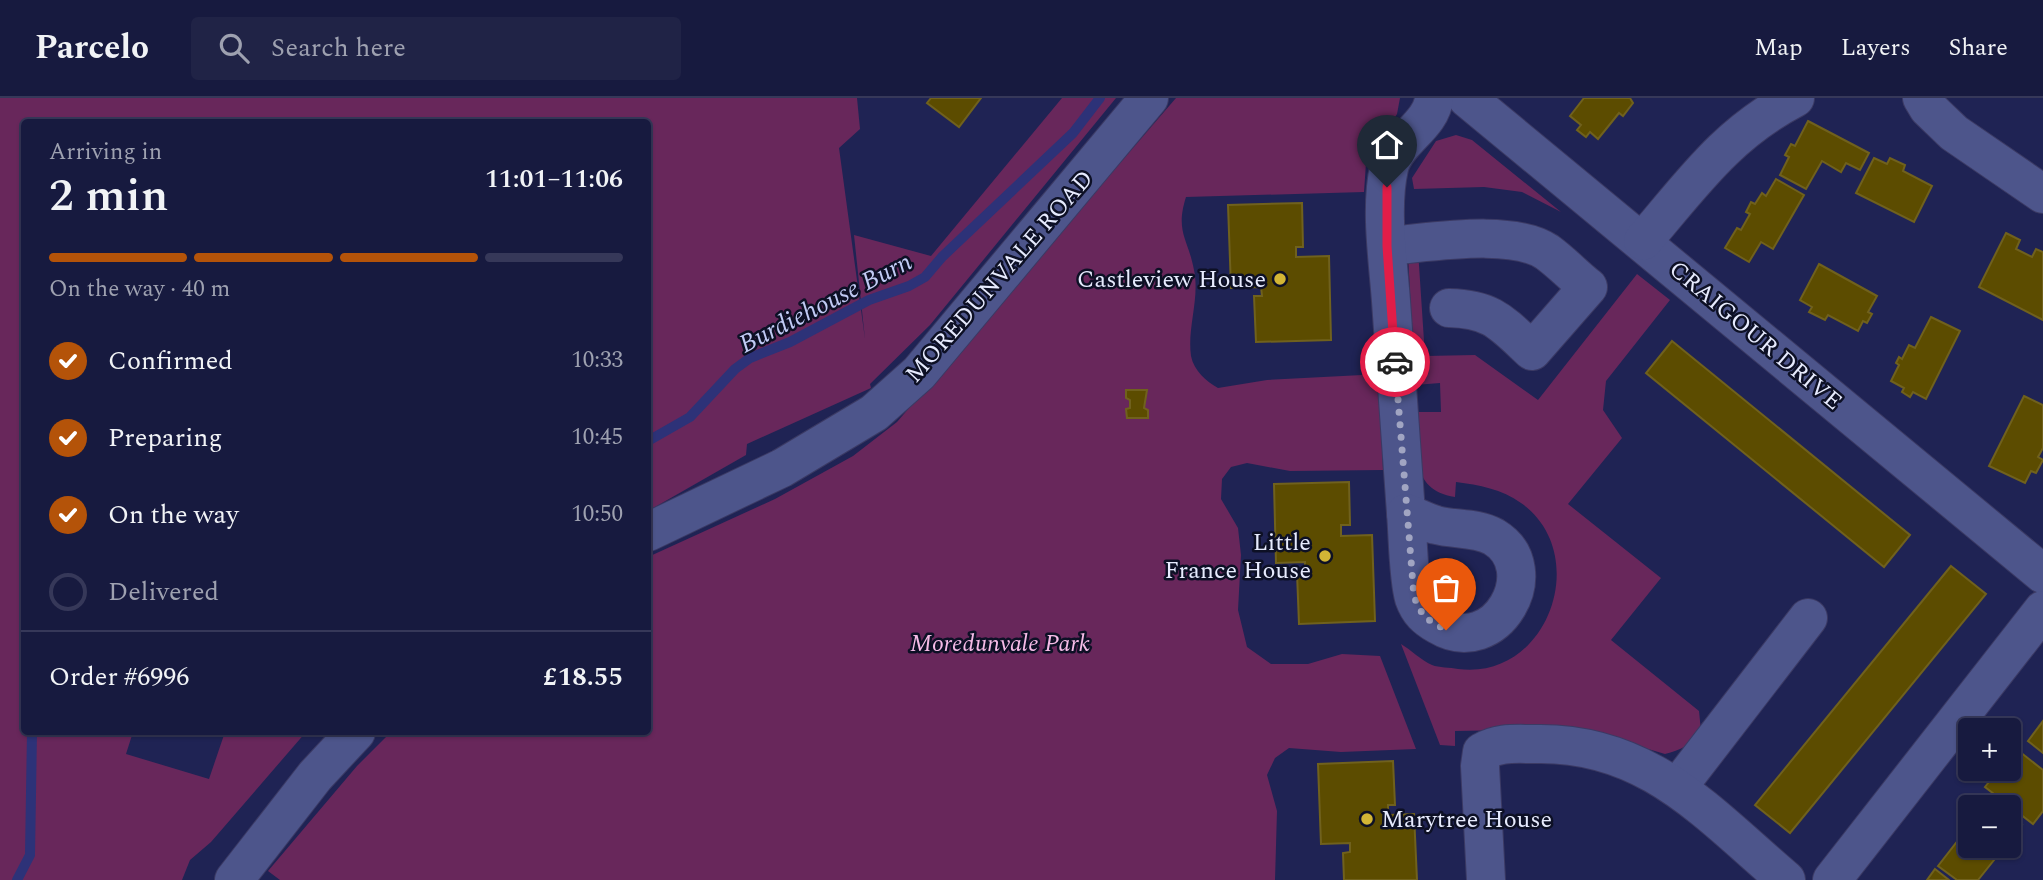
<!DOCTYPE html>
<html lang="en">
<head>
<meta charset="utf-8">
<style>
	body { margin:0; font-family:Spectral,serif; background:#202346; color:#f1f3f6; height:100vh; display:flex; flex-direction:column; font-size:26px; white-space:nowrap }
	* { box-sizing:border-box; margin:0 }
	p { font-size:23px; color:#9ea1b0 }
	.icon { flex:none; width:38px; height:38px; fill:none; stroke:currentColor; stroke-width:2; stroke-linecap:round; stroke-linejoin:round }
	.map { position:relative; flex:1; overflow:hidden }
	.details { position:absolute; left:21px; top:21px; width:630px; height:616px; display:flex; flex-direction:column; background:#171a3f; border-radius:7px; box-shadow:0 2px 5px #0004,0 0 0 2px #363859 }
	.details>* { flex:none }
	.controls { position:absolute; left:1958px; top:620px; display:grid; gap:14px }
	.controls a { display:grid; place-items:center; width:63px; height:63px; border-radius:7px; background:#171a3f; box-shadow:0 2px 5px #0004,0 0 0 2px #363859; font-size:35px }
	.pin { position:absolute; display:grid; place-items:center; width:60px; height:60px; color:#fff; margin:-72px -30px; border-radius:50% 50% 50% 0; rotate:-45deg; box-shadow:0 0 7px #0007 }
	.pin .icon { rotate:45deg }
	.courier { position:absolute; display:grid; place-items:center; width:70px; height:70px; margin:-35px; border:5px solid #e11d48; border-radius:50%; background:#fff; color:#222; box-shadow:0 2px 9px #0007 }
	.overview em { font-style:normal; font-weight:600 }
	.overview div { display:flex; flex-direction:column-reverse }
	.overview { display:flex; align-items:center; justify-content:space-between; height:119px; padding:0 28px }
	h1 { font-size:46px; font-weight:600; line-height:52px }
	.bar { display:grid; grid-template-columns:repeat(4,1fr); gap:10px 7px; align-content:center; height:84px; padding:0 28px }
	.bar i { height:9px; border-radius:5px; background:#363859 }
	.bar .current { background:#b45309 }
	.bar p { grid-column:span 4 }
	.line { display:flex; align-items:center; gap:18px; padding:0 28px; border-top:2px solid #363859 }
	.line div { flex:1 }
	ol { padding:0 28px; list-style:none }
	li { display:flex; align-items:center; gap:21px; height:77px }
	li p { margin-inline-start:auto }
	li .icon { padding:7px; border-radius:50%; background:#b45309; color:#fff; stroke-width:4 }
	li:last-child { color:#9ea1b0 }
	li i { width:38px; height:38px; border:4px solid #363859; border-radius:50% }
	header { display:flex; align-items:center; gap:42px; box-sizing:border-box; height:98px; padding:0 35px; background:#171a3f; border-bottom:2px solid #363859 }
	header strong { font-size:33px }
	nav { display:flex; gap:38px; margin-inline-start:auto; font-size:24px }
	.search { width:490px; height:63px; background:#202346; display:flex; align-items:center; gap:18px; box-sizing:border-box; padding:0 24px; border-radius:7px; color:#9ea1b0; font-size:26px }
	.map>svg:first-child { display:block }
</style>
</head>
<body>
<header>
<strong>Parcelo</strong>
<div class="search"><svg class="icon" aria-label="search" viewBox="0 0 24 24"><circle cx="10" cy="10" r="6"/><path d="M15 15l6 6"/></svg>Search here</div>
<nav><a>Map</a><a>Layers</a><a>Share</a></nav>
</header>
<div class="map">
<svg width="2043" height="782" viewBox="0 0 2043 782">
	<rect width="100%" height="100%" fill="#1f2354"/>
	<g fill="#68275b">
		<polygon points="0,0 857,0 860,31 839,50 865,241 854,137 931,158 1062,0 1116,0 930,227 870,286 871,290 747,346 746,357 648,413 648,24 24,24 24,634 133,634 126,656 209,681 225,634 306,634 211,744 190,762 182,782 0,782"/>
		<path d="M1176,0H1400L1397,16L1366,65L1364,94L1186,99C1175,134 1188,140 1194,172C1200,200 1187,230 1191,258C1194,273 1206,283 1218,290L1267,282L1362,277L1373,281L1379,289L1383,372L1290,373L1247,365L1231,369L1222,381L1221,401L1238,430L1241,457L1238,512L1247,549L1271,566H1308L1342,556L1380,558L1416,651L1341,654L1289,650L1275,660L1267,677L1277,713L1275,782H280L268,773L357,668L391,634H648V459L775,401L853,358L897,324Z"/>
		<polygon points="1456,37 1472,42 1561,114 1522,94 1484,89 1414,91 1412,80 1436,43"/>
		<path d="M1418,152L1425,258L1475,257L1538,302L1637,176L1670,202L1606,283L1603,312L1622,340L1568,406L1661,480L1611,542L1699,613L1701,633C1692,647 1680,652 1665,656L1581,631L1455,633V648L1440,647L1401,546C1411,552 1421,562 1432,567C1439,570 1450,569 1458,571C1548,583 1593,456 1521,405C1502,391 1479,387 1456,384L1455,399C1408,391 1419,353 1416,314H1441L1440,285L1415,287L1408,157Z"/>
	</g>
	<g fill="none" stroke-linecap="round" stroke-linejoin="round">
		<g stroke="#2d3278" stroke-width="10">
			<polyline points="648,343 690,319 735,271 750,260 790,244 869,202 909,188 925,179 942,159 1073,35 1100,0"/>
			<polyline points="17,782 30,757 32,634"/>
		</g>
	</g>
	<g fill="#5c4c00" stroke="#70611d" stroke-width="2">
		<polygon points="931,0 981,0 959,29 927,5"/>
		<polygon points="1584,0 1630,0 1633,5 1623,18 1619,15 1598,41 1590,34 1586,39 1577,32 1581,27 1570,18"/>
		<polygon points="1808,23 1869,55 1860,72 1846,65 1841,74 1822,63 1806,91 1780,77 1789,59 1785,57 1791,46 1795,48"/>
		<polygon points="1874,60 1887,66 1890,60 1905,67 1903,73 1932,88 1914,124 1856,95"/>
		<polygon points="1776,81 1804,97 1773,151 1761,144 1749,164 1725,150 1737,130 1741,132 1750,116 1746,114 1751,104 1755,106 1762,95 1766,98"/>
		<polygon points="1302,105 1303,149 1296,149 1296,159 1329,158 1331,242 1256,244 1254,198 1262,198 1261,189 1231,190 1228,107"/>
		<polygon points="2006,135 2020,142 2016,151 2032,159 2036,151 2043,154 2043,222 1979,189"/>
		<polygon points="1819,166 1877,198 1868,214 1872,216 1867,225 1863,223 1858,233 1828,217 1825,222 1809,214 1812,209 1800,202"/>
		<polygon points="1931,219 1960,233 1926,301 1913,294 1910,299 1902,294 1904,290 1891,283 1899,267 1896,265 1899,259 1902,261 1909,247 1915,250"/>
		<polygon points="1672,243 1910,437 1884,469 1646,275"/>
		<polygon points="1126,292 1147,292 1144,310 1148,312 1148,320 1127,320 1126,311 1130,310 1130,302 1126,300"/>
		<polygon points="2024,298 2043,307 2043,350 2038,359 2043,362 2036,375 2031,373 2025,385 1989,368"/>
		<polygon points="1349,384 1350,427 1341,427 1341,438 1372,437 1375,523 1299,526 1297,475 1305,475 1305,464 1276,465 1274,386"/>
		<polygon points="1951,468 1986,496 1790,735 1755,707"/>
		<polygon points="2043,623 2043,655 2028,643"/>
		<polygon points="2015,650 2043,672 2043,713 2033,726 1985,689 2000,670 2009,670 2009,658"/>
		<polygon points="1393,663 1395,707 1388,707 1388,717 1414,716 1417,782 1344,782 1343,755 1350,754 1350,745 1321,746 1318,666"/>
		<polygon points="2009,717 2022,727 2009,743"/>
		<polygon points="1970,727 1970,747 2006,747 1978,782 1957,782 1938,768"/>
		<polygon points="1935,771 1949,782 1927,782"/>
	</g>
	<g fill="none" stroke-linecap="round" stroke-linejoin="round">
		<defs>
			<g id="minor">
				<polyline points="1467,0 2043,476"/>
				<polyline points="1922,0 1928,10 1954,35 2043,96"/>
				<path d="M1643,143C1692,86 1726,36 1795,0"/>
				<path d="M1387,148C1429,145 1511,130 1547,154C1561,164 1574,178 1588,189L1532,253C1502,225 1492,211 1449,210"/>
				<path d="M1406,415C1401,344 1396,273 1391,203C1388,162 1380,110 1389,70C1395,43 1432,27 1434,0"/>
				<path d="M1406,415C1416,419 1426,424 1436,427C1455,432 1476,429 1494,439C1547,471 1496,562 1438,527C1426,520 1419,514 1414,500C1408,480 1408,438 1406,415Z"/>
				<polyline points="648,434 782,370 874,315 919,275 1149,0"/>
				<polyline points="1677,690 1808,520"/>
				<polyline points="234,782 315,678 356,634"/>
				<path d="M1486,782L1480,668L1482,654C1499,644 1515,646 1534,646C1647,643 1706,714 1786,782"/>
				<polyline points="1832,782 2043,512"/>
			</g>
		</defs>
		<use href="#minor" stroke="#3b3a64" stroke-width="40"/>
		<use href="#minor" stroke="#4d558b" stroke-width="38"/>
	</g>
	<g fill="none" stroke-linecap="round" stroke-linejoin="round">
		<polyline stroke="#a1a5c2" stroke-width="7" stroke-dasharray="0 12.6" points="1395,264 1414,499 1424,519 1446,532"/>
		<polyline stroke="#e11d48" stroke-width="9" points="1387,89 1387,148 1395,264"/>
	</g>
	<g fill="#d3b635" stroke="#0d1025" stroke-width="2.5">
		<circle cx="1280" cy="181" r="7"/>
		<circle cx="1325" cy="458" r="7"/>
		<circle cx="1367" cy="721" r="7"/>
	</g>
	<g text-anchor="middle" stroke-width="5" stroke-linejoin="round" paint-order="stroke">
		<g font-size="24" fill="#e7ebfe" stroke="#0d1025">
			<text transform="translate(999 178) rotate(-49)" y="8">MOREDUNVALE ROAD</text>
			<text transform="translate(1756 237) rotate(40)" y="8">CRAIGOUR DRIVE</text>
		</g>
		<g font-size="24" fill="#e7ebfe" stroke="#0d1025" text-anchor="end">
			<text x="1266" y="189">Castleview House</text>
			<text x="1311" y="452">Little<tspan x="1311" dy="28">France House</tspan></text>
			<text x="1381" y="729" text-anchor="start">Marytree House</text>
		</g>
		<g font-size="24" font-style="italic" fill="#f6bbe7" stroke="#0d1025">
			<text x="1000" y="553">Moredunvale Park</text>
		</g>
		<g font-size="26" font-style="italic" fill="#c1caf4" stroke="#0d1025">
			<text transform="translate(825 204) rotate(-27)" y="9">Burdiehouse Burn</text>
		</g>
	</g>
</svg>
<div class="controls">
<a>+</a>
<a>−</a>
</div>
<div class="pin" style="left:1446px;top:532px;background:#ea580c"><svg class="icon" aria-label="bag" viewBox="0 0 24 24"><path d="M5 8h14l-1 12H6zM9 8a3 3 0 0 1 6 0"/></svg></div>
<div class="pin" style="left:1387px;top:89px;background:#1f2937"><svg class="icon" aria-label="home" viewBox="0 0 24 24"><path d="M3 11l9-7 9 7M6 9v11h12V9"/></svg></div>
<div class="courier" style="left:1395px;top:264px"><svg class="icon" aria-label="car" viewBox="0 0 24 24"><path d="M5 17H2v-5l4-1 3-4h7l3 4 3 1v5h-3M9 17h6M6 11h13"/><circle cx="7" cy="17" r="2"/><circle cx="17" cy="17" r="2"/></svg></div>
<section class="details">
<div class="overview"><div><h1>2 min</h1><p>Arriving in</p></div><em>11:01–11:06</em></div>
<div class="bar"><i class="current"></i><i class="current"></i><i class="current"></i><i></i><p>On the way · 40 m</p></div>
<ol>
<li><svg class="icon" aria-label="check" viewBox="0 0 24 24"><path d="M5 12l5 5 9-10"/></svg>Confirmed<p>10:33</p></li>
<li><svg class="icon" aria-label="check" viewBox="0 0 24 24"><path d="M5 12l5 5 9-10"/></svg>Preparing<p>10:45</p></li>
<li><svg class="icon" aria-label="check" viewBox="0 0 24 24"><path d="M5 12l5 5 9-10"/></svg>On the way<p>10:50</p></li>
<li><i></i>Delivered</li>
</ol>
<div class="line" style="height:91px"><div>Order #6996</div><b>£18.55</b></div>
</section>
</div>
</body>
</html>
